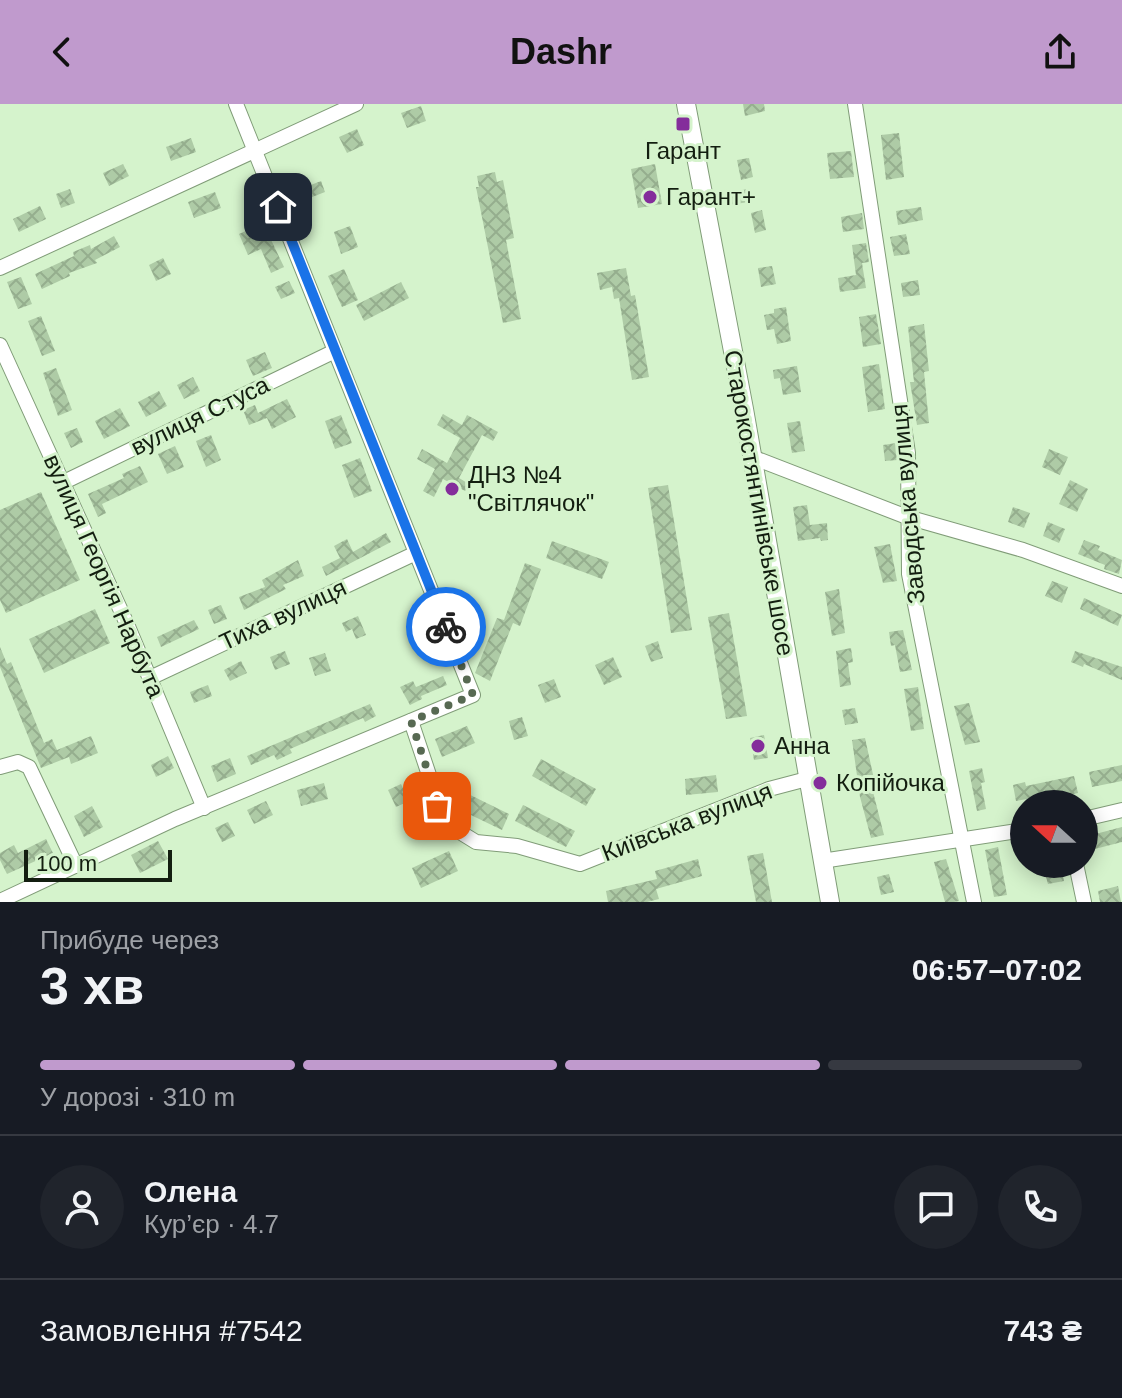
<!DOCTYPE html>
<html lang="uk">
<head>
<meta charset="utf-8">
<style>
	body { margin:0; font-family:Arial,sans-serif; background:#20242c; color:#f1f3f6; height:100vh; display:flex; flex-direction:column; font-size:30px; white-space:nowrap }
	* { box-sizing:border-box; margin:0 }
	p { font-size:26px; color:#9ea1a6 }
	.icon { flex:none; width:44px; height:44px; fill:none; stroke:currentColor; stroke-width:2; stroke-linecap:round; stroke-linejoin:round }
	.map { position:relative; height:798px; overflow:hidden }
	.details { display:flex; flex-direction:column; background:#171b24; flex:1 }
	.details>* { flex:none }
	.needle { width:52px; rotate:291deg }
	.buttons { position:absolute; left:1010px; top:686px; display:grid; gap:16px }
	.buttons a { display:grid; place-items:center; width:88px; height:88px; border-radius:50%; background:#171b24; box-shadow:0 4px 20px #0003; font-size:40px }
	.scale { position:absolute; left:24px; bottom:20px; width:148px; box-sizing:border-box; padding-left:8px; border:4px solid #131e10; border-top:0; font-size:22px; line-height:28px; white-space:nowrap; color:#131e10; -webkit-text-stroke:6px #d5f3cc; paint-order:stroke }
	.pin { position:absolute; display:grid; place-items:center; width:68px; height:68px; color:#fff; margin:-34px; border-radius:16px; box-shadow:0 4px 12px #0006 }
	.courier { position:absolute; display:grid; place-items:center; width:80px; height:80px; margin:-40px; border:6px solid #1a73e8; border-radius:50%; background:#fff; color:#222; box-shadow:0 2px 10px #0007 }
	.head em { font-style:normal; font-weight:800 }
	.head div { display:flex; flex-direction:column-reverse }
	.head { display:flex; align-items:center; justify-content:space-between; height:136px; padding:0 40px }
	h1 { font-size:52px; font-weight:800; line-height:60px }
	.bar { display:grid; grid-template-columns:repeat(4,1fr); gap:12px 8px; align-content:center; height:96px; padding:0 40px }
	.bar i { height:10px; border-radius:6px; background:#363941 }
	.bar .on { background:#c09acd }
	.bar p { grid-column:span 4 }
	.line { display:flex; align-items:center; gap:20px; padding:0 40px; border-top:2px solid #363941 }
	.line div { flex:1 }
	.round { display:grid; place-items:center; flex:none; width:84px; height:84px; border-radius:42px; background:#20242c }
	header { display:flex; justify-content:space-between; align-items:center; height:104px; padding:0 40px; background:#c09acd; color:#111; font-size:36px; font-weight:800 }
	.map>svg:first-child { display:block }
</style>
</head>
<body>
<header><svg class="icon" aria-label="back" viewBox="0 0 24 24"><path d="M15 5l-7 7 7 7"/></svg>Dashr<svg class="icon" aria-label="share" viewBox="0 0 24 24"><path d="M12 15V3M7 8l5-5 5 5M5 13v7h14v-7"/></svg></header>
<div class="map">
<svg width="1122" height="798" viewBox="0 0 1122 798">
	<defs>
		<pattern id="building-cross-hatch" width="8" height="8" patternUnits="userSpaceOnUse" patternTransform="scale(2)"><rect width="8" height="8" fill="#aecba6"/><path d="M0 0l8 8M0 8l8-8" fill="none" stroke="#95ae8e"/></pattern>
	</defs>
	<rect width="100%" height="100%" fill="#d5f3cc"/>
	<g fill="url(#building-cross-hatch)">
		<polygon points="743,0 764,0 765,7 745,12"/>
		<polygon points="421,2 426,17 407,24 401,9"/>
		<polygon points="357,25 364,41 347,49 339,33"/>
		<polygon points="899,29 904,73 886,76 881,31"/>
		<polygon points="191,34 196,48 171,57 166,43"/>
		<polygon points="851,47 854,73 830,75 827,49"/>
		<polygon points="749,54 753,73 741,76 737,56"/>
		<polygon points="123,60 129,72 109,82 103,69"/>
		<polygon points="655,60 662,100 638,104 631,65"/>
		<polygon points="495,68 497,78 503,76 514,134 506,136 521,215 503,219 476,83 479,83 477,72"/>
		<polygon points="321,77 325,88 307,95 303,84"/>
		<polygon points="70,85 75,99 61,104 56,90"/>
		<polygon points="747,85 749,98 728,101 726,89"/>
		<polygon points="215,88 221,104 194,114 188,98"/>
		<polygon points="40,102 46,115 19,128 13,115"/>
		<polygon points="921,103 923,116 898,121 896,107"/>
		<polygon points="762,106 766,126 755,129 751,109"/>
		<polygon points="862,109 864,125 843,128 841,113"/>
		<polygon points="263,119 284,163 271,169 261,145 248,151 239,130"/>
		<polygon points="350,122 358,143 341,150 334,128"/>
		<polygon points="906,130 910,150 894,152 890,133"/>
		<polygon points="114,132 120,143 95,156 97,159 69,169 70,172 42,185 35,170 74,152 73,148 90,141 91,145"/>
		<polygon points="866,139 869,158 862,159 866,184 840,188 838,174 856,171 852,141"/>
		<polygon points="163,154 171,170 156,177 149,161"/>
		<polygon points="772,162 776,180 761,183 758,164"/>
		<polygon points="626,164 631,192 635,191 649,273 632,276 619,194 614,195 612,183 600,186 597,169"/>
		<polygon points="344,165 358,196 342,203 328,172"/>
		<polygon points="21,173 32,200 18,205 7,178"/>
		<polygon points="918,176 920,191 903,193 901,179"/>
		<polygon points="289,177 295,189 281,195 275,183"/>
		<polygon points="401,178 409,194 364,217 356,201"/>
		<polygon points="786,203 791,237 777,240 774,225 767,226 764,211 774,209 774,205"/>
		<polygon points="876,210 881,240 863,243 859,213"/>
		<polygon points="41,212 55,247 42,252 28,217"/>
		<polygon points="924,220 929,267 924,268 929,319 917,321 910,278 914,278 908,223"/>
		<polygon points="265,248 272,264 253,272 246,256"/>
		<polygon points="879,260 885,305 868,308 862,263"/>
		<polygon points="797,262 801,288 783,291 780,274 774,275 773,266"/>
		<polygon points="56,264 72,306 58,312 43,269"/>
		<polygon points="193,273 200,287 184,295 177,281"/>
		<polygon points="159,287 167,302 146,313 138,298"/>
		<polygon points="287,295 296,313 272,325 267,314 249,321 243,306 255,301 258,309"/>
		<polygon points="120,304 130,322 104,335 95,317"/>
		<polygon points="443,310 462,321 467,311 498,328 493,337 482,331 459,374 469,380 465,387 443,375 434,393 423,387 435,365 417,355 422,345 447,359 460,334 437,321"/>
		<polygon points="341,311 352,339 335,345 325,317"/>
		<polygon points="800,317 805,347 792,349 787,319"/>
		<polygon points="77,324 83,338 71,344 64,329"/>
		<polygon points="211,331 221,356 206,363 196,337"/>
		<polygon points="896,339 898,356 885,357 883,341"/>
		<polygon points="175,342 184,363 167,370 158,350"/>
		<polygon points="1049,345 1068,353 1060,371 1042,363"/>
		<polygon points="360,354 372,387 354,394 342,361"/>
		<polygon points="140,362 148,378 102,400 106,409 98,413 88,390 124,374 122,370"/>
		<polygon points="1070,376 1088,385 1077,408 1059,400"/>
		<polygon points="668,381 692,526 671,529 648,384"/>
		<polygon points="41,388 80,476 6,509 0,496 0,406"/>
		<polygon points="807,401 810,421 827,419 828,436 821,437 820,434 798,437 793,403"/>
		<polygon points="1013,403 1030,409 1024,424 1008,418"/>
		<polygon points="1048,418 1065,425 1059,439 1043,432"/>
		<polygon points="386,429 391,438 326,472 322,463 340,454 334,442 347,435 353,448"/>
		<polygon points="1084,436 1100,442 1098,446 1122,456 1119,470 1104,465 1105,461 1078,450"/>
		<polygon points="552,437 609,458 602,475 546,454"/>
		<polygon points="890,440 897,477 883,479 874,443"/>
		<polygon points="298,456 304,472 283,481 286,485 244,506 239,493 265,483 262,476"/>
		<polygon points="525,459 541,465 520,522 513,519 490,577 475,569 497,514 504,516"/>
		<polygon points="1052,477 1068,483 1062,499 1045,492"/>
		<polygon points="839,485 845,529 832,532 825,488"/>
		<polygon points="1084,494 1122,511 1118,522 1080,505"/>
		<polygon points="221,501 227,515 214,520 208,506"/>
		<polygon points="95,505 110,539 44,569 29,535"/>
		<polygon points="729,509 747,612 726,615 708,513"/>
		<polygon points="358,512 366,531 356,535 352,525 346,528 342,519"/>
		<polygon points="194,516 199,525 161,543 157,533"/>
		<polygon points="421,526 427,540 415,545 409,531"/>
		<polygon points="903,526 912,566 900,568 895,541 891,542 889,528"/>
		<polygon points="658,537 663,554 651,558 645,542"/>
		<polygon points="0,543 7,560 11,558 44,639 52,635 57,646 91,632 98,649 71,660 69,653 41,664 0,563"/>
		<polygon points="851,544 853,558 848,559 851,581 840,583 836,547"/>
		<polygon points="285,547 290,560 275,566 270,553"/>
		<polygon points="1075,547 1122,563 1122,576 1084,560 1083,563 1071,558"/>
		<polygon points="325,549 331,567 315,572 309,554"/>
		<polygon points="613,553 622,573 604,581 595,561"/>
		<polygon points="241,557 247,569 230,577 224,566"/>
		<polygon points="443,572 447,581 421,592 422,595 410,601 400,583 413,577 416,583"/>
		<polygon points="554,575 561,593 545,599 538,581"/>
		<polygon points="208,581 212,592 194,599 190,588"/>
		<polygon points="918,583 924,625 911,627 904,585"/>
		<polygon points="969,599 980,638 965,641 954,602"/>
		<polygon points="370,600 376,612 365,618 363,614 318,633 290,645 292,649 277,656 274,651 251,661 247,652"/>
		<polygon points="855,604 858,619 845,621 842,606"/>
		<polygon points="522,613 528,632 514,636 509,617"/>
		<polygon points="467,622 475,639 442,653 435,635"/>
		<polygon points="764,631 768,654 754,656 750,634"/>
		<polygon points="865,634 874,675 870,676 884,731 871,734 860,693 852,636"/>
		<polygon points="168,652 174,664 156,673 151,661"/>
		<polygon points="230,654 236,670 217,678 211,662"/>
		<polygon points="541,655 596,685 586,702 532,672"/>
		<polygon points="1122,661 1122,677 1092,683 1089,668"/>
		<polygon points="982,664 985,678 981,679 986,705 977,707 969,667"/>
		<polygon points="716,671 718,688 686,691 685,675"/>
		<polygon points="1074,672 1078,689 1064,692 1064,688 1016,697 1013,681 1025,678 1026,682"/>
		<polygon points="324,679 328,695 301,702 297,686"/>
		<polygon points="401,680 409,697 396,703 388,686"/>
		<polygon points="454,683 509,710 502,726 448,700"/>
		<polygon points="266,697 273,711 254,720 247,706"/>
		<polygon points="523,701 575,727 566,743 515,717"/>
		<polygon points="92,702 103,723 84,733 74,712"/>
		<polygon points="228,718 235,732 222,738 215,724"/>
		<polygon points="1122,723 1122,738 1087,747 1084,733"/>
		<polygon points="46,735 53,749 7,770 0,756 0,749 14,741 18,749"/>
		<polygon points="158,737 168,755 140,769 131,751"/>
		<polygon points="998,743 1007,791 994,793 985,746"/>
		<polygon points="449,747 458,767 421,784 412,764"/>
		<polygon points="763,749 772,798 756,798 747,752"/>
		<polygon points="698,755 702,772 656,785 659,795 647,798 608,798 606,787 657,775 655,767"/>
		<polygon points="946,755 959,797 954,798 945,798 934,758"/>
		<polygon points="1061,762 1064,777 1048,780 1044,766"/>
		<polygon points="889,770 894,788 881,791 877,773"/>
		<polygon points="1118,782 1121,798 1100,798 1098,787"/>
	</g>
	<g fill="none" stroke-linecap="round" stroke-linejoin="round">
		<defs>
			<g id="minor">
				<polyline points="855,0 908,349 909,470 974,798"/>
				<polyline points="0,164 356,0"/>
				<polyline points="0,241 127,520 204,704"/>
				<polyline points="752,353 907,413 1023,446 1122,482"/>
				<polyline points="64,378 335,247"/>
				<polyline points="150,574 416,449"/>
				<polyline points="411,617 432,680 442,717 476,738 517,742 580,760 769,685 807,675"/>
				<polyline points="0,663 18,658 29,663 76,762"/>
				<polyline points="1084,715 1122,706"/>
				<polyline points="822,757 1024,726"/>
				<polyline points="1076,760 1084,798"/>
				<polyline points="0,797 175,715 473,591 236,0"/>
			</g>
			<polyline id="major" points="686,0 744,305 830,798"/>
		</defs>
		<use href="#minor" stroke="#809c78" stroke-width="16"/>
		<use href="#major" stroke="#809c78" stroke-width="20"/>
		<use href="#minor" stroke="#fff" stroke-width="14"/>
		<use href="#major" stroke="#fff" stroke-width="18"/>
	</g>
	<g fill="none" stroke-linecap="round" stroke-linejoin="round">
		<polyline stroke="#576952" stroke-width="8" stroke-dasharray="0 14.4" points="437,702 432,680 411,617 473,591 446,523"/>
		<polyline stroke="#1a73e8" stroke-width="10" points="278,103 446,523"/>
	</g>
	<g fill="#842d9b" stroke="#d5f3cc" stroke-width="3">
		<rect x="675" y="12" width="16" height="16" rx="4"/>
		<circle cx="650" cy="93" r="8"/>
		<circle cx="452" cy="385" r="8"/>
		<circle cx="758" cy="642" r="8"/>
		<circle cx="820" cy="679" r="8"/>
	</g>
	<g text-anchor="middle" stroke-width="6" stroke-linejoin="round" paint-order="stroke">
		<g font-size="24" fill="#131e10" stroke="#d5f3cc" text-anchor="start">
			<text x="683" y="55" text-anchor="middle">Гарант</text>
			<text x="666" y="101">Гарант+</text>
			<text x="468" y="379">ДНЗ №4<tspan x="468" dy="28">"Світлячок"</tspan></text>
			<text x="774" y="650">Анна</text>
			<text x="836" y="687">Копійочка</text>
		</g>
		<g font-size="24" fill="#131e10" stroke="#d5f3cc">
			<text transform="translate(200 312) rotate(-26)" y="8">вулиця Стуса</text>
			<text transform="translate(759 399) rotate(80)" y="8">Старокостянтинівське шосе</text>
			<text transform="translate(908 400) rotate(-95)" y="8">Заводська вулиця</text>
			<text transform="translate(104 472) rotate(66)" y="8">вулиця Георгія Нарбута</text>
			<text transform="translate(283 511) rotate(-25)" y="8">Тиха вулиця</text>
			<text transform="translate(687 718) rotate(-21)" y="8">Київська вулиця</text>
		</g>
	</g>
</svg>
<div class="buttons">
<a><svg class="needle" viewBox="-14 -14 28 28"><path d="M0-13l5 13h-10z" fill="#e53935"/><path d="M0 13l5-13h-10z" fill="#9ea1a6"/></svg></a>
</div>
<div class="scale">100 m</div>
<div class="pin" style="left:437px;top:702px;background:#ea580c"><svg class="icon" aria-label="bag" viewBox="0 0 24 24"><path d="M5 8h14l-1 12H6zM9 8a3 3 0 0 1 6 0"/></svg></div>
<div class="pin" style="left:278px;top:103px;background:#1f2937"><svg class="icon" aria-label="home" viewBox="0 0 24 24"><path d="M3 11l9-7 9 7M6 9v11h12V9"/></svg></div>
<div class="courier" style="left:446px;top:523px"><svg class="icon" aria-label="bike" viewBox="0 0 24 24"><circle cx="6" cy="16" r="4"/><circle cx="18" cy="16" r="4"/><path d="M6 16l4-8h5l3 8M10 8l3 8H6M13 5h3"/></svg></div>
</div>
<section class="details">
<div class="head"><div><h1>3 хв</h1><p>Прибуде через</p></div><em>06:57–07:02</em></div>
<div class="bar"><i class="on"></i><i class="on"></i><i class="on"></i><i></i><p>У дорозі · 310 m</p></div>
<div class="line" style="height:144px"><a class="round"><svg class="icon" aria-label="person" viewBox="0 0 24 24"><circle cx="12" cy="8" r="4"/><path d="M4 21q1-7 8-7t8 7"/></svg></a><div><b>Олена</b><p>Кур’єр · 4.7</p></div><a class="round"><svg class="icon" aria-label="chat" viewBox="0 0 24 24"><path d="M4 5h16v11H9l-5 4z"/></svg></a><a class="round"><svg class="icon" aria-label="phone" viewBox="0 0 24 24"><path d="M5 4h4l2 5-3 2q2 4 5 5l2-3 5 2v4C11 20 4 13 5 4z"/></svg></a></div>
<div class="line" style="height:104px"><div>Замовлення #7542</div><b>743 ₴</b></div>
</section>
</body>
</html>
